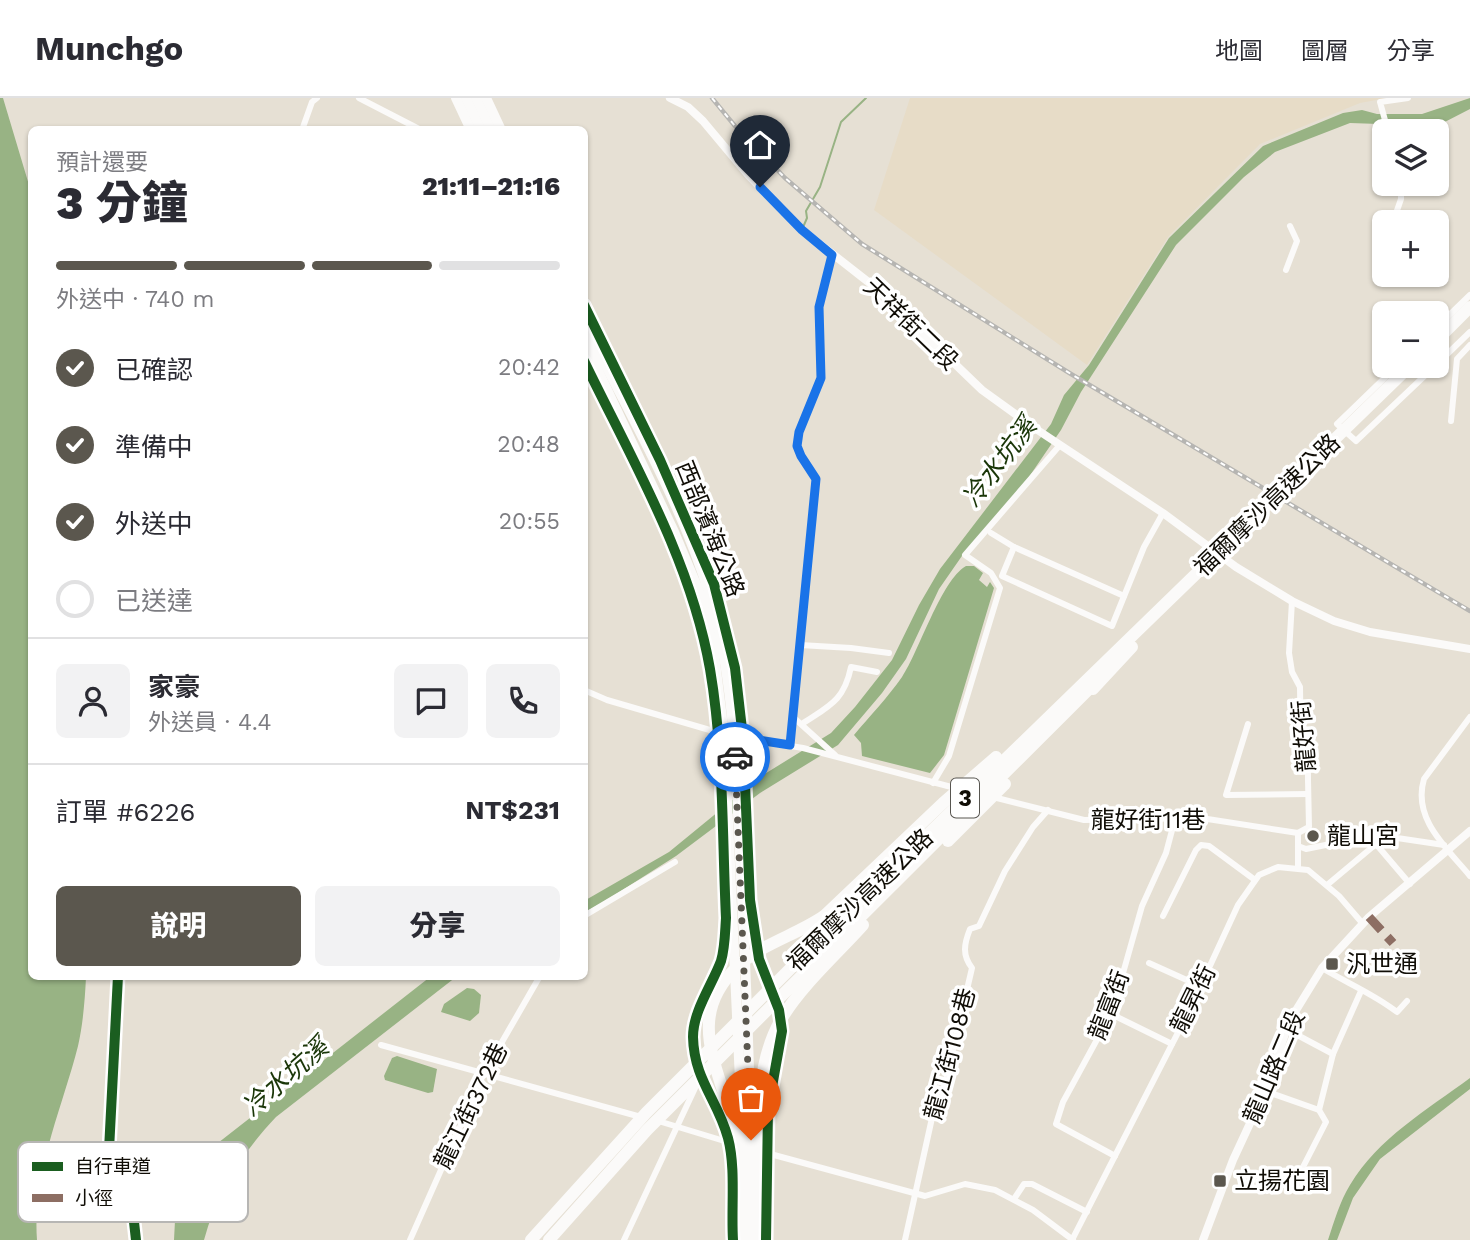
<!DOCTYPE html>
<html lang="zh-TW">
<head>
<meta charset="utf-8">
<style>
	body { margin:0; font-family:"Work Sans","Noto Sans TC",sans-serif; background:#f2f2f3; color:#2b2b33; height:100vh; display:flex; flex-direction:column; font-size:26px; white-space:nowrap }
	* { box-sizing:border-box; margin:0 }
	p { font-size:23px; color:#7c7c81 }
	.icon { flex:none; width:38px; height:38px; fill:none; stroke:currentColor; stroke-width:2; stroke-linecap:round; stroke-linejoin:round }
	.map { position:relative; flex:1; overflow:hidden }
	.details { position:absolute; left:28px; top:28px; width:560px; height:854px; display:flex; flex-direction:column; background:#fff; border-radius:10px; box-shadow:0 2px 5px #0004 }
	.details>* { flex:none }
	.tools { position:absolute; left:1372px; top:21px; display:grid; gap:14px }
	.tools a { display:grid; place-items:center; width:77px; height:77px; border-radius:10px; background:#fff; box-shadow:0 2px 5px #0004; font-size:35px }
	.pin { position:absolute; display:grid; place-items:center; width:60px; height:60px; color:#fff; margin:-72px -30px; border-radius:50% 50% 50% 0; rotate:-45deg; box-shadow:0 0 7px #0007 }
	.pin .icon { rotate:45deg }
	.courier { position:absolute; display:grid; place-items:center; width:70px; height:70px; margin:-35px; border:5px solid #1a73e8; border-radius:50%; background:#fff; color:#222; box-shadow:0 2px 9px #0007 }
	.summary em { font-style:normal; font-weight:800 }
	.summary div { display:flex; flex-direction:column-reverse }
	.summary { display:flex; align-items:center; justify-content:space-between; height:119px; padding:0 28px }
	h1 { font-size:46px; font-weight:800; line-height:52px }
	.bar { display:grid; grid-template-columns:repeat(4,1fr); gap:10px 7px; align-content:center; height:84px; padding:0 28px }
	.bar i { height:9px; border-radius:5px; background:#e1e1e2 }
	.bar .active { background:#5b574e }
	.bar p { grid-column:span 4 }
	.line { display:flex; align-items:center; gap:18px; padding:0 28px; border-top:2px solid #e1e1e2 }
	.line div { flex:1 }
	.round { display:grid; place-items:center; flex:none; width:74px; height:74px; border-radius:10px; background:#f2f2f3 }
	ol { padding:0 28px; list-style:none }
	li { display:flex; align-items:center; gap:21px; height:77px }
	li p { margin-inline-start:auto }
	li .icon { padding:7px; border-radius:50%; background:#5b574e; color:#fff; stroke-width:4 }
	li:last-child { color:#7c7c81 }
	li i { width:38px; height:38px; border:4px solid #e1e1e2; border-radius:50% }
	.action { display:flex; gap:14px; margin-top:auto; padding:14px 28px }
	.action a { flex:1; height:80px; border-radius:10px; background:#5b574e; color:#fff; font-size:28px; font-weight:800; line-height:80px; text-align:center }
	.action a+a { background:#f2f2f3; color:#2b2b33 }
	header { display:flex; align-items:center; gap:42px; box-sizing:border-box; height:98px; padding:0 35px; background:#fff; border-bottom:2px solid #e1e1e2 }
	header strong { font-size:33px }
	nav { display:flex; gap:38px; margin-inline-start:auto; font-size:24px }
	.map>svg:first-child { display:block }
</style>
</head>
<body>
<header>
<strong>Munchgo</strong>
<nav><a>地圖</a><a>圖層</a><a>分享</a></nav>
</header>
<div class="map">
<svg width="1470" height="1142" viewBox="0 0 1470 1142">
	<rect width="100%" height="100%" fill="#e6e0d4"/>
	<polygon fill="#e7dcc7" points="910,0 1387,0 1360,5 1260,46 1168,139 1087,267 874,112"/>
	<g fill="#98b384">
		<path d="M0,0H3L32,97V878L86,879C85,901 83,926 78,948C62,1011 32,1075 37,1142H0Z"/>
		<polygon points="1470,0 1470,11 1437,28 1350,25 1275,54 1244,79 1176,147 1081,294 1061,332 1018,395 964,455 939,491 906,561 882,595 838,647 760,695 676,758 602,805 585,814 584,803 669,754 763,677 831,635 855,609 892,562 919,507 940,471 1051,326 1064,297 1089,267 1169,140 1263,48 1343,15 1362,12 1377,16 1422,16"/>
		<path d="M966,468H974L983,475L979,482L987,489L990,484L994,490L944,657L930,675L862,658L861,645L854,637C870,618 888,599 902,579C919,554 941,482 966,468Z"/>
		<path d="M430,879H456L276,1019C242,1055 217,1094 204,1142H174L176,1103L191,1066Z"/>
		<polygon points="467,890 474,891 481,897 479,915 470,923 441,914 444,906"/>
		<polygon points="397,958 437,971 433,994 428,995 385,982 384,978 392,960"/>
		<path d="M1470,980V991L1380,1061L1353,1100L1337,1142H1328C1334,1124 1340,1103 1350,1087C1378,1040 1427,1012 1470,980Z"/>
	</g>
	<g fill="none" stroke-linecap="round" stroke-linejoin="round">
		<polyline stroke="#98b384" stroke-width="2" points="804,127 807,120 806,113 820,89 841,24 866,0"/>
		<g stroke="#fbfaf9" stroke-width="6">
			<polyline points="359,0 421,32"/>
			<polyline points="302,32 312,4 317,0"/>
			<polyline points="1388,33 1380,4 1408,0"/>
			<polyline points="1393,124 1401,101 1401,86"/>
			<polyline points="1286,172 1297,143 1290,128"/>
			<polyline points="1437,229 1470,197"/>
			<polyline points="1437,266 1470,234"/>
			<polyline points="1397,268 1337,326 1356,343 1435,268"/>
			<polyline points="1451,323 1457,261 1470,247"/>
			<polyline points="991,435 1014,449 1124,498"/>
			<polyline points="1014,449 1002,478 1112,528 1144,449 1163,415"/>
			<polyline points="1292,503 1289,555 1292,574 1300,589 1301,665 1308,675 1308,682 1309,729 1298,735 1298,770"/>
			<polyline points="800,547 851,550 889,555"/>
			<polyline points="584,592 607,602 720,635"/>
			<polyline points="793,619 835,657"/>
			<path d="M1470,619L1424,681C1412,721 1447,750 1470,778"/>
			<path d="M802,626C829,608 844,603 851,569L877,574"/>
			<polyline points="1248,626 1226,697 1308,696"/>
			<polyline points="741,640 803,650 959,691"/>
			<polyline points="790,647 816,381 801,358 797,348 799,333 821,280 819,209 832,157"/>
			<polyline points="933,685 949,658 1000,490 991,475 965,457 1060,347"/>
			<polyline points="993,699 1084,722 1201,720 1298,735"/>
			<polyline points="1298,748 1306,751 1350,742 1357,734 1444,747"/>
			<polyline points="1327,787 1376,746 1410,786"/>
			<polyline points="584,818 675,764"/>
			<polyline points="1163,818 1196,752 1201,747 1209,748 1255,782"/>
			<polyline points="1149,865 1200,888"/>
			<path d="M1322,870C1347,885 1374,896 1397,914L1407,903"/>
			<polyline points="1111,916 1172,946"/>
			<polyline points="1286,931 1333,956"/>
			<polyline points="381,947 641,1019"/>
			<polyline points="1265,993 1319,1012 1326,1024 1302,1071"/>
			<polyline points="1319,1012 1333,956 1361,893"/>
			<polyline points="655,1022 721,1042"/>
			<polyline points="774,1057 925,1098 965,1086 995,1092 1033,1112 1073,1142"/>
			<polyline points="1115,1058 1056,1026 1063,1004 1112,914 1142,808 1166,755 1175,721"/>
			<polyline points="1014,1101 1024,1086 1032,1086 1087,1114"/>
			<polyline points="410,1142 483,977 540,878"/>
			<polyline points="624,1142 696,988"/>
			<path d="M905,1142L932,1020L942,999L972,870C962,857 964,846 970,831L979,828L1005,773L1033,729L1048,712"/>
			<polyline points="1072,1142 1190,911 1238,807 1259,777 1278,769 1308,772 1339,798 1363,826"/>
		</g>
		<g stroke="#fbfaf9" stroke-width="8">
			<polyline points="670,0 688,9 703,23 749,78 802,132 876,190 982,292 1036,331 1163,415 1236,469 1292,503 1334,523 1370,534 1470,551"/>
			<polyline points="1203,1142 1233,1062 1265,993 1290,922 1322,870 1369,819 1470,733"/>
		</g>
		<g stroke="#fbfaf9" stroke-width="10">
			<polyline points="456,0 471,32"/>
			<polyline points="486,0 501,32"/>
			<polyline points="584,207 648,339"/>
			<path d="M584,263C632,362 691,462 710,571C724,653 722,738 726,820C725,834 725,850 721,863C712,887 693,913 693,939C694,982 718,1002 728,1040C736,1070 731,1110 733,1142"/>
			<polyline points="698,448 714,486 735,570 743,640 750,802 759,861 779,912 782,933 768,1011 767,1096"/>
		</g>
		<g stroke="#fbfaf9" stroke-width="10">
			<polyline points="466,0 481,32"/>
			<polyline points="476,0 491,32"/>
			<path d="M584,224C628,314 681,402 710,498C735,583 736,674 740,761C747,888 751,1015 753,1142"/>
			<polyline points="584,243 674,434 701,498 713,548 724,636 744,1069 744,1142"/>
		</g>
		<g stroke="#fbfaf9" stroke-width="12">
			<polyline points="1437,242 1470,209"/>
			<polyline points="1093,591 1132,549"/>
			<polyline points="948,743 1005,686"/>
			<polyline points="531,1142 646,1015 815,846 1410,268"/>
			<polyline points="549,1142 647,1032 1095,585"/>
			<path d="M739,1142C736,1107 740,1070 734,1035C725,976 681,924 736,870C760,846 797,837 824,818L943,705L996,659"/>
			<path d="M761,1142C766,1072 744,983 782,920C802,887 837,856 863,827"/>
		</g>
		<defs>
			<polyline id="rail" points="712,0 735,28 785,80 862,146 1071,276 1470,513"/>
		</defs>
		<use href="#rail" stroke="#b6b5b2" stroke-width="4.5"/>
		<use href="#rail" stroke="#fff" stroke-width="2" stroke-dasharray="5" stroke-linecap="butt"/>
		<polyline stroke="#8d6e63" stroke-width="9" stroke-dasharray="18 9" stroke-linecap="butt" points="1369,819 1393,845"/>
		<defs>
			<g id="cycleway">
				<polyline points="584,207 660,362 714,486 735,570 743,640 750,802 759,861 779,912 782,933 768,1011 766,1142"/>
				<path d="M584,263C632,362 691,462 710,571C724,653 722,738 726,820C725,834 725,850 721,863C712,887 693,913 693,939C694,982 718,1002 728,1040C736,1070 731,1110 733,1142"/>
				<polyline points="118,878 109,1052 111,1078 120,1088 134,1089 139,1096 154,1089 133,1102 132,1106 136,1142"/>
			</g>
		</defs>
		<use href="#cycleway" stroke="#fff" stroke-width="15"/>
		<use href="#cycleway" stroke="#1b5e20" stroke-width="10"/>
	</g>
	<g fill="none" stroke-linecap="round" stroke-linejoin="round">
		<polyline stroke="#5b574e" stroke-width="7" stroke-dasharray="0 12.6" points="735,659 751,1042"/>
		<polyline stroke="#1a73e8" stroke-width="9" points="735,659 733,638 790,647 816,381 801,358 797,348 799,334 821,280 819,209 832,157 802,132 760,89"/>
	</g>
	<g fill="#5b574e" stroke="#fff" stroke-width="2.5">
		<circle cx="1313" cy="738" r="7"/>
		<rect x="1325" y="859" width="14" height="14" rx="3.5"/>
		<rect x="1213" y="1076" width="14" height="14" rx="3.5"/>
	</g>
	<g text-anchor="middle" stroke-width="7" stroke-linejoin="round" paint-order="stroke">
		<rect fill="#fff" stroke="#585651" stroke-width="2" x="951" y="680.5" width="28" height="39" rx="5"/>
		<g font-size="23" font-weight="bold" fill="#100d06">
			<text x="965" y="708">3</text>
		</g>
		<g font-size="24" fill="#100d06" stroke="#fff">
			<text transform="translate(911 226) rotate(44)" y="8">天祥街二段</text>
			<text transform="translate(1267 407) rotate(-44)" y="8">福爾摩沙高速公路</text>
			<text transform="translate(710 431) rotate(68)" y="8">西部濱海公路</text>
			<text transform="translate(1304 638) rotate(-95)" y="8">龍好街</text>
			<text x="1148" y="730">龍好街11巷</text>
			<text transform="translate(860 802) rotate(-44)" y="8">福爾摩沙高速公路</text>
			<text transform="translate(1193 901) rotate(-64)" y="8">龍昇街</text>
			<text transform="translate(1109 907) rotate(-69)" y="8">龍富街</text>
			<text transform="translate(950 956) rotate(-75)" y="8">龍江街108巷</text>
			<text transform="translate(1274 969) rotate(-67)" y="8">龍山路二段</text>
			<text transform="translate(471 1008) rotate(-64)" y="8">龍江街372巷</text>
		</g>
		<g font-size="24" fill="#100d06" stroke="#fff" text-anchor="start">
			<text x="1327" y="746">龍山宮</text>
			<text x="1346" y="874">汎世通</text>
			<text x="1234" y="1091">立揚花園</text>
		</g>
		<g font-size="26" font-style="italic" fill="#1a3608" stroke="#fff">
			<text transform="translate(999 364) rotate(-53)" y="9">冷水坑溪</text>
			<text transform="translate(285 979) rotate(-41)" y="9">冷水坑溪</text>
		</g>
	</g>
	<rect x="18" y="1044" width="230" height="80" rx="10" fill="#fff" stroke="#b7b6b4" stroke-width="2"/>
	<rect x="32" y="1064" width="31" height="9" fill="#1b5e20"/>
	<rect x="32" y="1096" width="31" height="8" fill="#8d6e63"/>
	<g font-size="19" fill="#100d06">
		<text x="75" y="1075">自行車道</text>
		<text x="75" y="1107">小徑</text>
	</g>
</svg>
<div class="tools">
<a><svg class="icon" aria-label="layers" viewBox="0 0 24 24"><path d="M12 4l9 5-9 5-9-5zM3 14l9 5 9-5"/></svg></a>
<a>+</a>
<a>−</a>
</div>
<div class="pin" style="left:751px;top:1042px;background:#ea580c"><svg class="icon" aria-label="bag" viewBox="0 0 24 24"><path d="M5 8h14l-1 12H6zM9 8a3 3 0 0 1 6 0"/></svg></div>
<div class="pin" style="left:760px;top:89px;background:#1f2937"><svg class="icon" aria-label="home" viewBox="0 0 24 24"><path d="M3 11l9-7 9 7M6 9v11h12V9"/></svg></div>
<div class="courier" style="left:735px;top:659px"><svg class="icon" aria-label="car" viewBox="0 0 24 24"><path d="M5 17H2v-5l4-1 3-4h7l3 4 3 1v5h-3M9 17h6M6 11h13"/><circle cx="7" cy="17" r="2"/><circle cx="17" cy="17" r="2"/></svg></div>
<section class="details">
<div class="summary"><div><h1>3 分鐘</h1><p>預計還要</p></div><em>21:11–21:16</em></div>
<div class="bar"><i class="active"></i><i class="active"></i><i class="active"></i><i></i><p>外送中 · 740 m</p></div>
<ol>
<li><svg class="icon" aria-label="check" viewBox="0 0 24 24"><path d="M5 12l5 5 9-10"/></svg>已確認<p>20:42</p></li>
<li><svg class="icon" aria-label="check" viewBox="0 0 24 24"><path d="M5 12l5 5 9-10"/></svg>準備中<p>20:48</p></li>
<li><svg class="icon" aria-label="check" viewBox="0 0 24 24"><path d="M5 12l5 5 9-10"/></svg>外送中<p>20:55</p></li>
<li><i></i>已送達</li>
</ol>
<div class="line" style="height:126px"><a class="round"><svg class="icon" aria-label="person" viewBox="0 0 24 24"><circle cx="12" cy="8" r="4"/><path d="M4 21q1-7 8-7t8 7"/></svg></a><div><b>家豪</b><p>外送員 · 4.4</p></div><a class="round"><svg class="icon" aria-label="chat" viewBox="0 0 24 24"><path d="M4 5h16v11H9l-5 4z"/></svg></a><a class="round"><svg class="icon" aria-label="phone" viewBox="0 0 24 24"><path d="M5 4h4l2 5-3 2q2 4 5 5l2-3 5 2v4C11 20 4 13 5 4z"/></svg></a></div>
<div class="line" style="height:91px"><div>訂單 #6226</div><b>NT$231</b></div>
<div class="action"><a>說明</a><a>分享</a></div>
</section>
</div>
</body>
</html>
